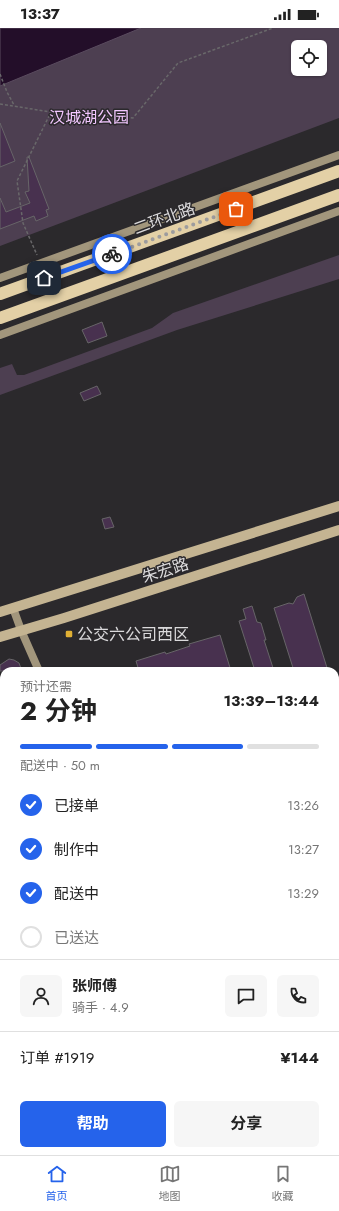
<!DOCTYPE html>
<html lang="zh">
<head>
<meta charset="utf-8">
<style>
	body { margin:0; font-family:Jost,"Noto Sans SC",sans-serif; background:#f6f6f6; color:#222; height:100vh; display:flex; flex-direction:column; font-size:15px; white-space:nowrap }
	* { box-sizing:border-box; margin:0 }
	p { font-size:13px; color:#767676 }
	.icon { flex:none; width:22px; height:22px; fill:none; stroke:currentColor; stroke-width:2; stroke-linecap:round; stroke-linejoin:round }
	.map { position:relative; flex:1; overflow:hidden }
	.panel { position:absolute; left:0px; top:639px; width:339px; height:488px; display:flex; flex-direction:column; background:#fff; border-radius:12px 12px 0 0; box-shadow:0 1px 3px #0004 }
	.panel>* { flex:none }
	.buttons { position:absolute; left:291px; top:12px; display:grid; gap:8px }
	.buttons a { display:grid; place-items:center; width:36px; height:36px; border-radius:6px; background:#fff; box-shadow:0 1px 3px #0004; font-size:20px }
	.pin { position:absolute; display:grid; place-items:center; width:34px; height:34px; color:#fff; margin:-17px; border-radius:8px; box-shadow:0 2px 6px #0006 }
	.courier { position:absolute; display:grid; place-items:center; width:40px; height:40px; margin:-20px; border:3px solid #2563eb; border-radius:50%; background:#fff; color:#222; box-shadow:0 1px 5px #0007 }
	.summary em { font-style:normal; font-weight:700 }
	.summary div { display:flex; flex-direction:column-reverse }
	.summary { display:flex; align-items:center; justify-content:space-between; height:68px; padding:0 20px }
	h1 { font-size:26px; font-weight:700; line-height:30px }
	.bar { display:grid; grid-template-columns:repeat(4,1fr); gap:6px 4px; align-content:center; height:48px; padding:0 20px }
	.bar i { height:5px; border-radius:3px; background:#e0e0e0 }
	.bar .current { background:#2563eb }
	.bar p { grid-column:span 4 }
	.line { display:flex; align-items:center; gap:10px; padding:0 20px; border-top:1px solid #e0e0e0 }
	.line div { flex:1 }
	.round { display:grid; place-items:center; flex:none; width:42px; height:42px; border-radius:6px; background:#f6f6f6 }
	ol { padding:0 20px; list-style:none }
	li { display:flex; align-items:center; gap:12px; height:44px }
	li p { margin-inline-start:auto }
	li .icon { padding:4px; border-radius:50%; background:#2563eb; color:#fff; stroke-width:4 }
	li:last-child { color:#767676 }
	li i { width:22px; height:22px; border:2px solid #e0e0e0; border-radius:50% }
	.primary-button { display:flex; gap:8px; margin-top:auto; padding:8px 20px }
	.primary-button a { flex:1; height:46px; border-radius:6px; background:#2563eb; color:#fff; font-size:16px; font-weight:700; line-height:46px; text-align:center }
	.primary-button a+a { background:#f6f6f6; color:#222 }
	.status { display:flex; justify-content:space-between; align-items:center; height:28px; padding:0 20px; background:#fff; direction:ltr }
	.status svg { height:11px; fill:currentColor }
	.tab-bar { display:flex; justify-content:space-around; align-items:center; height:56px; border-top:1px solid #e0e0e0; background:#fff; font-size:11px; color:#767676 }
	.tab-bar a { display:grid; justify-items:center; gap:2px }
	.tab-bar .current { color:#2563eb }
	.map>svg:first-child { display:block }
</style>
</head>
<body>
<div class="status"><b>13:37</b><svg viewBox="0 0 49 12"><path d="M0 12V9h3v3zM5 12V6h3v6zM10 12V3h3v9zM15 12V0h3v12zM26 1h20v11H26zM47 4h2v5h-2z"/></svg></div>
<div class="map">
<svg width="339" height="1127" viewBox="0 0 339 1127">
	<rect width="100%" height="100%" fill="#2b292c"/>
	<g fill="#4d3f51" fill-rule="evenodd">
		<path d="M0,0H339V90L0,218ZM298,19H320V41H298Z"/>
		<polygon points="339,227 339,251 177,302 0,367 0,340 12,336 17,347 24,347 152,300 173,285"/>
	</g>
	<polygon fill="#230e29" stroke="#5a4b5f" points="0,0 141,0 0,58"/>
	<g fill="#48314f" stroke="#676568">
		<polygon points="0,95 15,133 0,139"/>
		<polygon points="27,129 29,129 49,181 46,182 48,188 36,193 34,188 0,201 0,170 6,184 30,175 25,164 29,163"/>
		<polygon points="102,294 107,308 88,315 82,302"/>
		<polygon points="97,358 101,366 84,373 80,365"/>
		<polygon points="110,489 114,499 105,501 102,491"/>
		<polygon points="304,566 328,643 294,643 274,580 289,575 293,576 297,569"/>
		<polygon points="252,578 257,594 261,595 266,612 264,612 274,643 255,643 239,593 246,591 243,581"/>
		<polygon points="220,607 231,643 139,643 136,633 165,624 166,626 190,618 189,616"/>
		<polygon points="9,631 14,632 19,635 22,643 0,643 0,637"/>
	</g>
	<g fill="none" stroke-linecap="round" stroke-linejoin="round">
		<g stroke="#69686a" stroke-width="1.5" stroke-dasharray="3 2" stroke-linecap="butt">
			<polyline points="0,46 7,64 14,77"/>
			<polyline points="0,76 51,84 17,153 23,195 37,227"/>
			<polyline points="51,84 133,90 178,35 273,0"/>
		</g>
		<g stroke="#a2967c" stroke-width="8">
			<polyline points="0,250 339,127"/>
			<polyline points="0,307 339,183"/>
			<polyline points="13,580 21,602 39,643"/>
			<polyline points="335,1020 339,1018"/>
			<polyline points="246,1123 247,1127"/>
			<polyline points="78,1127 88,1123"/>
		</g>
		<g stroke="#c4b492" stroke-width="10">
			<polyline points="0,584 339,478"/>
			<polyline points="0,609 64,590 339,502"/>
		</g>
		<g stroke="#e3d0a6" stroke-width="12">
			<polyline points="0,266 339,143"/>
			<polyline points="0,290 339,167"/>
		</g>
	</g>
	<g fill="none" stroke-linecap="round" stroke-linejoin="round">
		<polyline stroke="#9d9c9e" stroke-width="4" stroke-dasharray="0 7.2" points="112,226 236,181"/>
		<polyline stroke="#2563eb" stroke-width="5" points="44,250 112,226"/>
	</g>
	<rect fill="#e0b034" stroke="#2b292c" stroke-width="1.5" x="65" y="602" width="8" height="8" rx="2"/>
	<g text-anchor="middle" stroke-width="3" stroke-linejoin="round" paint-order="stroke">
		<g font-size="16" fill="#f2c7ff" stroke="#2b292c">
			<text x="89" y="95">汉城湖公园</text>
		</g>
		<g font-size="16" fill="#dbdadc" stroke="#2b292c">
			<text transform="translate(164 190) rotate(-20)" y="6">二环北路</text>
			<text transform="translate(165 542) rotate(-18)" y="6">朱宏路</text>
		</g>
		<g font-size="16" fill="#dbdadc" stroke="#2b292c" text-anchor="start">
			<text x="77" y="612">公交六公司西区</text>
		</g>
	</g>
</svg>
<div class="buttons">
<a><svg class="icon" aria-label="locate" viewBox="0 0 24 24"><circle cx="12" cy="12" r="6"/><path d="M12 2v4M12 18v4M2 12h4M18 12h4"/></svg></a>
</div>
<div class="pin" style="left:236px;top:181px;background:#ea580c"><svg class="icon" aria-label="bag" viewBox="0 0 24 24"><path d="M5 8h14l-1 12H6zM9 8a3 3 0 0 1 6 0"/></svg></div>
<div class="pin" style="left:44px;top:250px;background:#1f2937"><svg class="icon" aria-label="home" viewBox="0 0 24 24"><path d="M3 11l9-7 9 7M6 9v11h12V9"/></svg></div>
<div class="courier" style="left:112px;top:226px"><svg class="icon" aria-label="bike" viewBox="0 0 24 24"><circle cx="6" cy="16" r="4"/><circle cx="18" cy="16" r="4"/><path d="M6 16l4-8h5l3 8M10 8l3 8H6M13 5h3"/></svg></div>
<section class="panel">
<div class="summary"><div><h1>2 分钟</h1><p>预计还需</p></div><em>13:39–13:44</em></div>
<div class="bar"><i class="current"></i><i class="current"></i><i class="current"></i><i></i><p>配送中 · 50 m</p></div>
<ol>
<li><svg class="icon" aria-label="check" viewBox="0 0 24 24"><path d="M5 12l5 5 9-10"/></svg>已接单<p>13:26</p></li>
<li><svg class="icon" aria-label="check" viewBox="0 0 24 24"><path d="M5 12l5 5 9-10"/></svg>制作中<p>13:27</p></li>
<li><svg class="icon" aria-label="check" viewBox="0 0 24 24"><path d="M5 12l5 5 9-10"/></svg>配送中<p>13:29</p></li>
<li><i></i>已送达</li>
</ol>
<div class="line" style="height:72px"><a class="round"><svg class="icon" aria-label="person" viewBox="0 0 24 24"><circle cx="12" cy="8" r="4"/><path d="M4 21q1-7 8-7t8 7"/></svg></a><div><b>张师傅</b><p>骑手 · 4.9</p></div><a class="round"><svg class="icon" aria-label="chat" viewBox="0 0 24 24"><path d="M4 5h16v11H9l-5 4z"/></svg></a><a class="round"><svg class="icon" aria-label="phone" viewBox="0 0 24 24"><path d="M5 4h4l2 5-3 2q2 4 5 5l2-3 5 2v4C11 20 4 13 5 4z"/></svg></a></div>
<div class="line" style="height:52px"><div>订单 #1919</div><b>¥144</b></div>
<div class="primary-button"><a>帮助</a><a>分享</a></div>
</section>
</div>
<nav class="tab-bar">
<a class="current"><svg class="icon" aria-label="home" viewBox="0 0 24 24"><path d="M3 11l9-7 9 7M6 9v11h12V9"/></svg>首页</a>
<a><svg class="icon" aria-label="map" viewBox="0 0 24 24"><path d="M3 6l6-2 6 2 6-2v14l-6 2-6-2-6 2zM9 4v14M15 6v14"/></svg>地图</a>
<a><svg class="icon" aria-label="saved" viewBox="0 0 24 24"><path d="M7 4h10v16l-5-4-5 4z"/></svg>收藏</a>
</nav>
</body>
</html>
